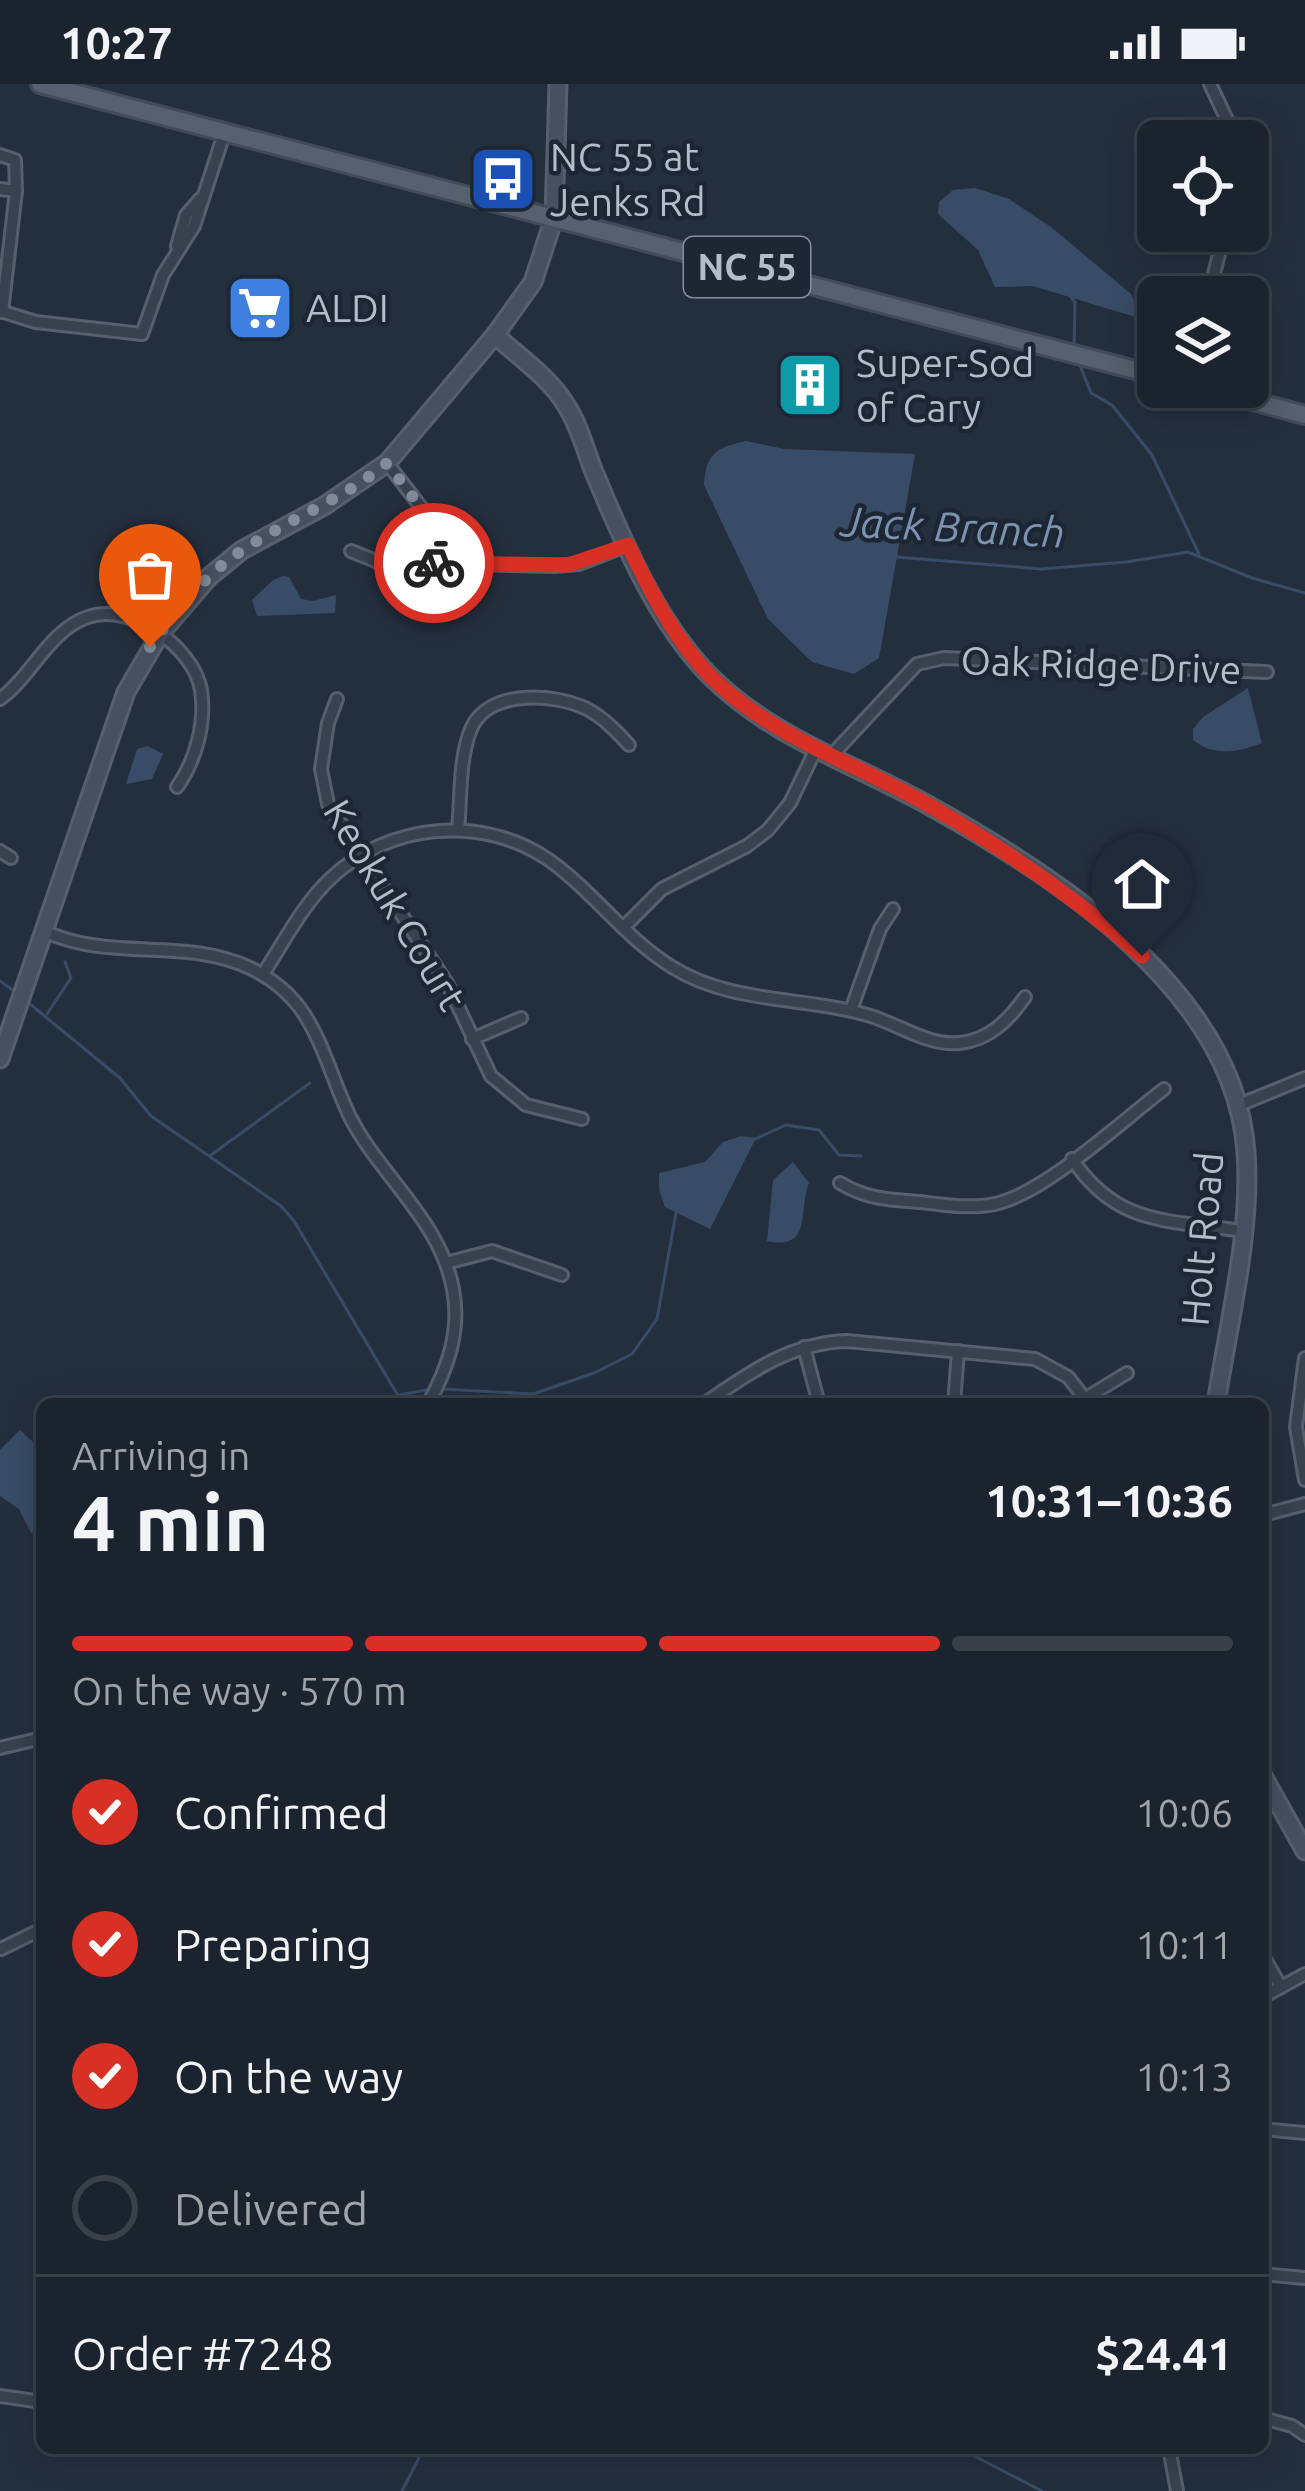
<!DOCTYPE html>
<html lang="en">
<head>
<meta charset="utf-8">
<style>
	body { margin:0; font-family:Ubuntu,sans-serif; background:#242b36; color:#f1f3f6; height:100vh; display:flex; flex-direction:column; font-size:45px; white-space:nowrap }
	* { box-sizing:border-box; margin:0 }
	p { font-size:39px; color:#a0a4aa }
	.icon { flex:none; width:66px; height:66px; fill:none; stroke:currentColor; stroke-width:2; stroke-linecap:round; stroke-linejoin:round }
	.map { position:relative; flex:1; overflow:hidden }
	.sheet { position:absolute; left:36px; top:1314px; width:1233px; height:1056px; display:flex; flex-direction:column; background:#1b232e; border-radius:18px; box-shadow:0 6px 30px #0003,0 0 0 3px #39404a }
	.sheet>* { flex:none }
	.tools { position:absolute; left:1137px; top:36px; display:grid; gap:24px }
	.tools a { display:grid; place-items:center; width:132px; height:132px; border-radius:18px; background:#1b232e; box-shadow:0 6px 30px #0003,0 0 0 3px #39404a; font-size:60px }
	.pin { position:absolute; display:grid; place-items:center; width:102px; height:102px; color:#fff; margin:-123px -51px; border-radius:50% 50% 50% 0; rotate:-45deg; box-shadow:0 0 12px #0007 }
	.pin .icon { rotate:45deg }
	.courier { position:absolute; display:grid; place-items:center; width:120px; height:120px; margin:-60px; border:9px solid #d93025; border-radius:50%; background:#fff; color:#222; box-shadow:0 3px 15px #0007 }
	.head em { font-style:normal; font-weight:600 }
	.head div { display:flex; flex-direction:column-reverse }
	.head { display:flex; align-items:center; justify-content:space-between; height:204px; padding:0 36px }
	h1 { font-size:78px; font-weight:600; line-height:90px }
	.bar { display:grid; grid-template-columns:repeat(4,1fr); gap:18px 12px; align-content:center; height:144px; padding:0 36px }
	.bar i { height:15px; border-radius:9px; background:#39404a }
	.bar .active { background:#d93025 }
	.bar p { grid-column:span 4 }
	.line { display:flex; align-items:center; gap:30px; padding:0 36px; border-top:3px solid #39404a }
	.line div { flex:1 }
	ol { padding:0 36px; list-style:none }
	li { display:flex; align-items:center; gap:36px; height:132px }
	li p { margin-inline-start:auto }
	li .icon { padding:12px; border-radius:50%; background:#d93025; color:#fff; stroke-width:4 }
	li:last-child { color:#a0a4aa }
	li i { width:66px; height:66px; border:6px solid #39404a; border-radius:50% }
	.status { display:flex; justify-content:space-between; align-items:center; height:84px; padding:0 60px; background:#1b232e; direction:ltr }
	.status svg { height:33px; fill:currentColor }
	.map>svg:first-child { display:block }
</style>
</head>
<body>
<div class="status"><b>10:27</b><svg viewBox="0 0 49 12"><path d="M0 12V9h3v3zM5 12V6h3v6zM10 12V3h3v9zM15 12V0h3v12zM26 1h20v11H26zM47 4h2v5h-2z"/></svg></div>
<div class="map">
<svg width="1305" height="2407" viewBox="0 0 1305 2407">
	<rect width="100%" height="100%" fill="#242f3e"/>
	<g fill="#394c67">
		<polygon points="975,104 1009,115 1051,143 1131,210 1142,235 1033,202 995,203 978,166 938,130 939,118 953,106"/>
		<path d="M746,357L784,365L915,370L879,574L854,590L812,578L768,535L704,401C706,369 716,364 746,357Z"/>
		<polygon points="283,492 289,493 301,515 313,517 336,511 335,529 257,532 252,516 273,496"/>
		<path d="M1248,604L1262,659C1238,668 1214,673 1193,656V645L1203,633Z"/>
		<polygon points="148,662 163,670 152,695 126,700 137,665"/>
		<polygon points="741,1052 756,1054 710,1145 665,1123 659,1106 659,1089 705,1078 723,1058"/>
		<path d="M793,1078L809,1099C798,1126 813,1167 767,1157L773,1096Z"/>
		<polygon points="20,1346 42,1366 42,1444 31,1449 19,1425 0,1412 0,1366"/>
	</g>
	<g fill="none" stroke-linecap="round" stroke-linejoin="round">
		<g stroke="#394c67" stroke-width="3">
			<polyline points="1071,213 1075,218 1074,262"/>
			<polyline points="1079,279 1091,309 1112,321 1152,371 1199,470"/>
			<polyline points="896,473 1041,485 1126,478 1188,468 1252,494 1305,509"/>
			<polyline points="0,897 18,910"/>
			<polyline points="25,916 120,994 151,1032 281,1122 294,1137 403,1320"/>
			<polyline points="47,930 71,894 65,878"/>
			<polyline points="753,1056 786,1041 819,1046 839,1071 861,1072"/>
			<polyline points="211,1071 310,999"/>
			<polyline points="442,1305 533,1310 594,1289 632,1270 657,1235 676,1129"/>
			<polyline points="399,1311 432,1305"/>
			<polyline points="959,2364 1042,2407"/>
			<polyline points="402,2407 424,2364"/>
		</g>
		<defs>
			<g id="street">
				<polyline points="1210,0 1237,57"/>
				<polyline points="0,71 15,76 16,107"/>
				<polyline points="0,105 16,107 2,228"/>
				<polyline points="177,162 186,131 200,115"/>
				<polyline points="1208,213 1225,147"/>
				<polyline points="0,227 36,238 142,250 163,191 194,142 224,50"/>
				<polyline points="387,379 428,432 434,479"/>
				<polyline points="351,467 378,478 555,482 579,480 628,461"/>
				<path d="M0,615C32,592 49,546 88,533C131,518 194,564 201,606C206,639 196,676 177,703"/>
				<polyline points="337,615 328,639 321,685 328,720 447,899 491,992 526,1021 582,1035"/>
				<polyline points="831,672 917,580 944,574 1267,588"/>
				<path d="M458,746C461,715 459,674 471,645C488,605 554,609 587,625C604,634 617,648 629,661"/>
				<polyline points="0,767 11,774"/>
				<polyline points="624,843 662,805 747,762 768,746 790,719 816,665"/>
				<path d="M44,847C109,878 185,853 250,884C269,893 287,907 300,924C323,956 333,998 350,1033C381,1093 440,1136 453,1205C461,1247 448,1284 428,1320"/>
				<path d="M263,890C284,858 303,820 331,794C389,739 482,730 549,776C593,807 626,855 672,883C732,921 808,912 874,933C902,943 930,962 960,959C989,956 1009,936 1025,913"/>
				<polyline points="851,926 880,845 893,825"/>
				<polyline points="472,955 521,934"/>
				<polyline points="1239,1021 1305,994"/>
				<path d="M1072,1075C1118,1143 1167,1135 1242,1147"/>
				<path d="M840,1099C866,1115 890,1116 920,1118C944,1121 971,1125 995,1120C1045,1109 1122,1037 1164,1005"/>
				<polyline points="446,1179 492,1167 562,1191"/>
				<polyline points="804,1263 819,1320"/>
				<polyline points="1305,1274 1296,1343 1305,1396"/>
				<polyline points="1086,1314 1127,1289"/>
				<path d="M704,1320C750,1288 790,1259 847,1257L1035,1275L1068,1293L1089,1320"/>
				<polyline points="954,1320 958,1267"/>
				<polyline points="1263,1431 1305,1420"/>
				<polyline points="0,1664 42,1654"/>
				<polyline points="1,1865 42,1845"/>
				<polyline points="1263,1872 1281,1903"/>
				<polyline points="1263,1913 1305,1890"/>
				<polyline points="1263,2045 1305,2049"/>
				<polyline points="1263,2190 1305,2194"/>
				<polyline points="0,2312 42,2318"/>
				<polyline points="1263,2334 1292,2342 1305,2351"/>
				<polyline points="1169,2364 1177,2407"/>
			</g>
			<g id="secondary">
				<path d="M495,251C519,273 549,293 566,321C579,341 585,365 594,388C623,457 656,537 710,592C771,653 854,680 928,721C1056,792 1235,907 1246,1068C1252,1148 1228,1241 1216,1320"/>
				<polyline points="0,975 126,608 160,550 209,493 242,466 324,422 387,379 495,251 533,198 554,134 558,0"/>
				<polyline points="1263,1692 1305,1767"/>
			</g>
			<g id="primary">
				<polyline points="40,0 1158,292"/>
				<polyline points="1200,303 1305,331"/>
			</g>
		</defs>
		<use href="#street" stroke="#565f6c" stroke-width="16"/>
		<use href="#secondary" stroke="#565f6c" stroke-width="21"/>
		<use href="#primary" stroke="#414a57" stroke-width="22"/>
		<use href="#street" stroke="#38414e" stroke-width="10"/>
		<use href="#secondary" stroke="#465061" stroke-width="15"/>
		<use href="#primary" stroke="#56606e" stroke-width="16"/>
	</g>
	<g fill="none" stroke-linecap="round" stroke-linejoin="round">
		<path stroke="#828b98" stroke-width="12" stroke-dasharray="0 21.6" d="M150,563C175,527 204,492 241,467C289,435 342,416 387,379L428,433L434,479"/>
		<path stroke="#d93025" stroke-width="15" d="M434,479L568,481L628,461C651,508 674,555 711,593C773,654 858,680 932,723C1006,766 1077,815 1142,872"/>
	</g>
	<defs>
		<symbol id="bus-square" viewBox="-11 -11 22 22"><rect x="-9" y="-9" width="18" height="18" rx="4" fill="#1a4fb4" stroke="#1d2633"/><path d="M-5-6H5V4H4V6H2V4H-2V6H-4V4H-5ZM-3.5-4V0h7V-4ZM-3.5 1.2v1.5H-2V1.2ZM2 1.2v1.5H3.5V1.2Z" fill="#fff"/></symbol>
		<symbol id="supermarket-square" viewBox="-11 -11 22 22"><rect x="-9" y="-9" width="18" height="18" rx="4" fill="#3f7fe0" stroke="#1d2633"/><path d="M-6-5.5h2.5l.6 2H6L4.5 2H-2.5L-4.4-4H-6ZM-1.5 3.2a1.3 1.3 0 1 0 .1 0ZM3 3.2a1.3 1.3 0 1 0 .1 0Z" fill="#fff"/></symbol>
		<symbol id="building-square" viewBox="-11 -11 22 22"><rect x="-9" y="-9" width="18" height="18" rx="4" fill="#0f9aa8" stroke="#1d2633"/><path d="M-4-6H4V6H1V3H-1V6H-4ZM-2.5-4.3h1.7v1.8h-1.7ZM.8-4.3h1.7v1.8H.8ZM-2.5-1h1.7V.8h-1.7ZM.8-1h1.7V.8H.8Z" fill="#fff"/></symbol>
	</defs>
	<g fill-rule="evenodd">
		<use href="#bus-square" x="465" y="57" width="76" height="76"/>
		<use href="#supermarket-square" x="222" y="186" width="76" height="76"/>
		<use href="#building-square" x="772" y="263" width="76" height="76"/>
	</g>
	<g text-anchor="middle" stroke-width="9" stroke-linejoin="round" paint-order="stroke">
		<rect fill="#1d2633" stroke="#878f9c" stroke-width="3" x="684" y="153" width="126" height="60" rx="9"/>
		<g font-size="36" font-weight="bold" fill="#b4bcc9">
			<text x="747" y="196">NC 55</text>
		</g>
		<g font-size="39" fill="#b4bcc9" stroke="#1d2633" text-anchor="start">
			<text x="550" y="87">NC 55 at<tspan x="550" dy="45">Jenks Rd</tspan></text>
			<text x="306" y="238">ALDI</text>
			<text x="856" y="293">Super-Sod<tspan x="856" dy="45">of Cary</tspan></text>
		</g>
		<g font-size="39" fill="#b4bcc9" stroke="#1d2633">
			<text transform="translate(1101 581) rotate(2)" y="14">Oak Ridge Drive</text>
			<text transform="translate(395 821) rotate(59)" y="14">Keokuk Court</text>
			<text transform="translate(1202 1155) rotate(-85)" y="14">Holt Road</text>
		</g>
		<g font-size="42" font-style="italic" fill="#7c92b1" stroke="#1d2633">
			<text transform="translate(953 443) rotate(3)" y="15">Jack Branch</text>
		</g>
	</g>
</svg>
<div class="tools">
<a><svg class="icon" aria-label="locate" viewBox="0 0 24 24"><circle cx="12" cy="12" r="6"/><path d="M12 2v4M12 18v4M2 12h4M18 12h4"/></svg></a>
<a><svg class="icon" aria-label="layers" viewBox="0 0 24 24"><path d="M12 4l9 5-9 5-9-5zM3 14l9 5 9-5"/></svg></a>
</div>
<div class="pin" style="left:150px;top:563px;background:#ea580c"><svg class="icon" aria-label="bag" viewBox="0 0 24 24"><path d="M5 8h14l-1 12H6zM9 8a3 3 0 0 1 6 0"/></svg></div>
<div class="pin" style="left:1142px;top:872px;background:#1f2937"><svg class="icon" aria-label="home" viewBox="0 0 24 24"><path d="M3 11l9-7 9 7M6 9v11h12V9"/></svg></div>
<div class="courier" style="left:434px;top:479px"><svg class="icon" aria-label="bike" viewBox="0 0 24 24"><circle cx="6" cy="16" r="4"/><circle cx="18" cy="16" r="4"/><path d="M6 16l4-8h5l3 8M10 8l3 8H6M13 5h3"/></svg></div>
<section class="sheet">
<div class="head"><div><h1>4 min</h1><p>Arriving in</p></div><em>10:31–10:36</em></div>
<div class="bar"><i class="active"></i><i class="active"></i><i class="active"></i><i></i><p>On the way · 570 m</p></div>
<ol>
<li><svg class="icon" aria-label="check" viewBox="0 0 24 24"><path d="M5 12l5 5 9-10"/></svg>Confirmed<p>10:06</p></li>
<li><svg class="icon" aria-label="check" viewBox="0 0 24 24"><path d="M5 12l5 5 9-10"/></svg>Preparing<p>10:11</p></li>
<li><svg class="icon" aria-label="check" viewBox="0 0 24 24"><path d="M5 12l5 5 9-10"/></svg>On the way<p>10:13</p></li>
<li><i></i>Delivered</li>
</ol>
<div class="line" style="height:156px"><div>Order #7248</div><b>$24.41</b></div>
</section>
</div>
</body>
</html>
